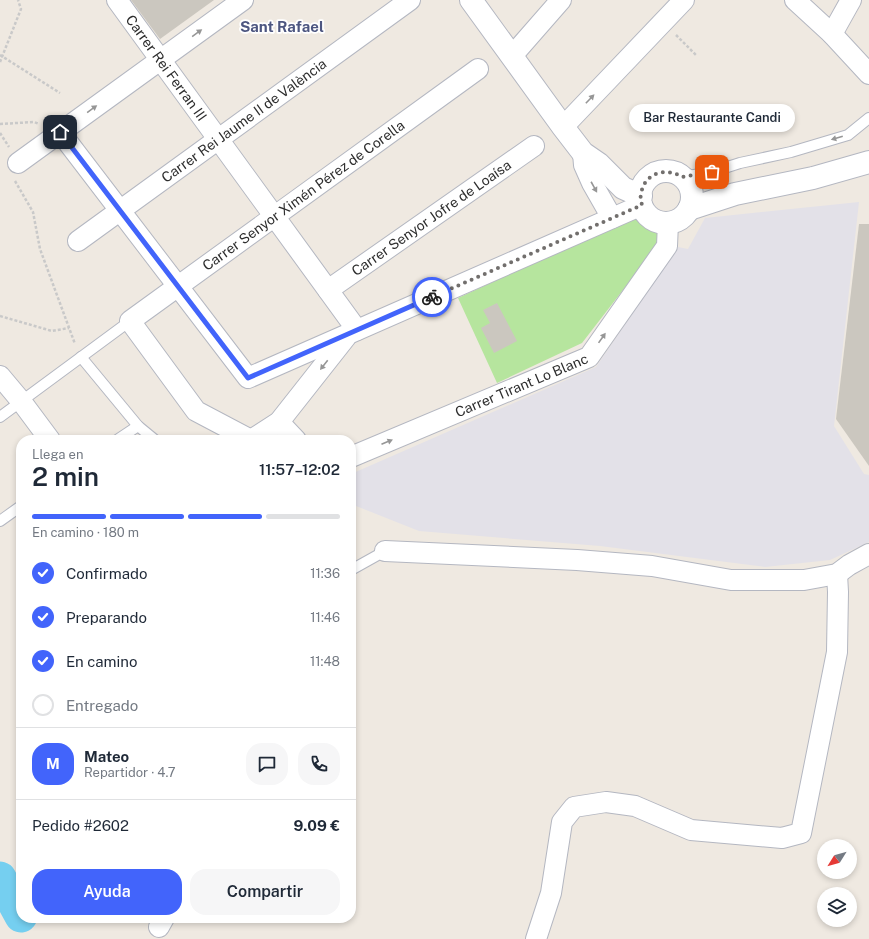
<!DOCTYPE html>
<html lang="es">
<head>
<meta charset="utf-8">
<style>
	body { margin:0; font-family:"Public Sans",sans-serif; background:#f6f6f7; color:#1f2937; height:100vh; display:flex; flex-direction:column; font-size:15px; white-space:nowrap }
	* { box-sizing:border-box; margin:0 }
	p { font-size:13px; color:#747a83 }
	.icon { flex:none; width:22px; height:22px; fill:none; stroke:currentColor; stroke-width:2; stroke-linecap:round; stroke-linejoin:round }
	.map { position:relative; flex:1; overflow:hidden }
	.details { position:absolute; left:16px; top:435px; width:340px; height:488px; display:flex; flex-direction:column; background:#fff; border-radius:16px; box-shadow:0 2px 6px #0003 }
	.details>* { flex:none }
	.needle { width:26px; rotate:233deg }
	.fabs { position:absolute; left:817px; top:839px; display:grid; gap:8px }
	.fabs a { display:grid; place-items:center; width:40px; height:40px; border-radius:50%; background:#fff; box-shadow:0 2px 6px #0003; font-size:20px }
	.pin { position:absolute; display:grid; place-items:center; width:34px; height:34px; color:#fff; margin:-17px; border-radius:8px; box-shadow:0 2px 6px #0006 }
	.courier { position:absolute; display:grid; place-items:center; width:40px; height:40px; margin:-20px; border:3px solid #4264fb; border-radius:50%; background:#fff; color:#222; box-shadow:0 1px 5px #0007 }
	.bubble { position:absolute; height:28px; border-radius:14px; background:#fff; box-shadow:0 2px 6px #0003; font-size:13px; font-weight:600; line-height:28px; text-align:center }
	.overview em { font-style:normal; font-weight:600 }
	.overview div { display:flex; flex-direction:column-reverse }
	.overview { display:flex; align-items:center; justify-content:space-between; height:68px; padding:0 16px }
	h1 { font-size:26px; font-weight:600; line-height:30px }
	.bar { display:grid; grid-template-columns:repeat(4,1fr); gap:6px 4px; align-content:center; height:48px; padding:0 16px }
	.bar i { height:5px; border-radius:3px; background:#e0e1e3 }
	.bar .current { background:#4264fb }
	.bar p { grid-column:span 4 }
	.line { display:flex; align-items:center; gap:10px; padding:0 16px; border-top:1px solid #e0e1e3 }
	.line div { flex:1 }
	.round { display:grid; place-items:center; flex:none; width:42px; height:42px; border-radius:16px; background:#f6f6f7 }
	ol { padding:0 16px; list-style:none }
	li { display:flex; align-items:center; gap:12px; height:44px }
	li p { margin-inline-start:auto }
	li .icon { padding:4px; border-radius:50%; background:#4264fb; color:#fff; stroke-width:4 }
	li:last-child { color:#747a83 }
	li i { width:22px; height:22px; border:2px solid #e0e1e3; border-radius:50% }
	.action { display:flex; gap:8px; margin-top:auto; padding:8px 16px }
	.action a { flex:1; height:46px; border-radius:16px; background:#4264fb; color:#fff; font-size:16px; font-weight:600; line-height:46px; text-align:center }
	.action a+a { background:#f6f6f7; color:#1f2937 }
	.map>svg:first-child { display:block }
</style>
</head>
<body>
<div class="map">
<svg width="869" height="939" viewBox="0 0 869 939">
	<rect width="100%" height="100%" fill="#efe9e1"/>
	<polygon fill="#e3e1e8" points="859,202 834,426 864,474 869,475 869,542 830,560 765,567 600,546 419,531 351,504 351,474 596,367 678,247 688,249 705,218"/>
	<polygon fill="#b6e59e" points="636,216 649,230 659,232 657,246 582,343 497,383 458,298"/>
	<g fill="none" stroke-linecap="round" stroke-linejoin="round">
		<polyline stroke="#75cff0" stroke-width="33" points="0,878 21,916"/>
	</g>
	<g fill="#cbc7bf">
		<polygon points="131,0 214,0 160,39"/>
		<polygon points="859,224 869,224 869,466 836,419"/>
		<polygon points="497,303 517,341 494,353 481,328 490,323 483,310"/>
	</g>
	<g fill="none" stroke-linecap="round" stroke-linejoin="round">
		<defs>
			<g id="service">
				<polyline points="682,177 712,172 740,163 791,152 848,135 869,118"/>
				<polyline points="81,357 138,426 155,440"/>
				<polyline points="0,417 130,321"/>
				<polyline points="117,440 138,426"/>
				<polyline points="0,521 21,506"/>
				<polyline points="351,570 385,551"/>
			</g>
			<g id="minor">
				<path id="s1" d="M117,0L357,330"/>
				<polyline points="795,0 832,34 869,74"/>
				<polyline points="832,34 851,0"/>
				<polyline points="512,56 561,0"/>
				<polyline points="563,127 684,0"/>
				<polyline points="60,132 248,378 642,205"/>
				<polyline points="583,153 584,165 592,183 612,218"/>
				<polyline points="18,163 243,0"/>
				<path id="s2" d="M78,241L410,0"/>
				<path id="s3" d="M328,290L534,146"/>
				<polyline points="0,376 21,401 50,440"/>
				<polyline points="279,422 296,440"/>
				<path id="s4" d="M251,440L196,411L130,321L478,69"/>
				<polyline points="251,440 279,422 346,337"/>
				<path id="s5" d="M351,457L589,357L667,246L668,223"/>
				<polyline points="385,551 577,560 652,566 731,580 804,580 837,574 849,565 869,554"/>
				<polyline points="159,927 164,918"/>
				<polyline points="536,939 551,893 562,822 574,807 606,802 635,806 691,830 782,838 801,833 837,652 838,592 837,574"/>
			</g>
			<g id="tertiary">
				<polyline points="471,0 563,127 583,153 599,164 623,188 641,196"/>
				<circle cx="666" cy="197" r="26"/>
				<polyline points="689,209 735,194 813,178 869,162"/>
			</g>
		</defs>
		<use href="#service" stroke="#b4b7c1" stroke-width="12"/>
		<use href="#minor" stroke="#b4b7c1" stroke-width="22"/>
		<use href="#tertiary" stroke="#b4b7c1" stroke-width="24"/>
		<g stroke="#c9c9c9" stroke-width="2.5" stroke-dasharray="3 2" stroke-linecap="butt">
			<polyline points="676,35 697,56"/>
			<polyline points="0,55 60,93"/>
			<polyline points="0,62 21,9 18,0"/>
			<polyline points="0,124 34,122 39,124"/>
			<polyline points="0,133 9,147"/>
			<polyline points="15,181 33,212 40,249 75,344"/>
			<polyline points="0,316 52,331 69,328"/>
		</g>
		<use href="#service" stroke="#fff" stroke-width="10"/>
		<use href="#minor" stroke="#fff" stroke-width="20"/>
		<use href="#tertiary" stroke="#fff" stroke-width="22"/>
	</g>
	<defs><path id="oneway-solid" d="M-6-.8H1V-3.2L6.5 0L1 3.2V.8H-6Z"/></defs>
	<g fill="#969696">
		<use href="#oneway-solid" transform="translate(197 33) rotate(-36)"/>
		<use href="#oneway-solid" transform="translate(590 99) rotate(-46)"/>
		<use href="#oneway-solid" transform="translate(92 109) rotate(-36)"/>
		<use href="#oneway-solid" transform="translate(837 138) rotate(164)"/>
		<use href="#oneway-solid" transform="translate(594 187) rotate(61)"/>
		<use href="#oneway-solid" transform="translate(602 338) rotate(-55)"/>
		<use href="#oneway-solid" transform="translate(324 365) rotate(128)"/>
		<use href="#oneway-solid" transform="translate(387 442) rotate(-23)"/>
	</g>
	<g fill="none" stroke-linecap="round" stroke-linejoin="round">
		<path stroke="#726f6d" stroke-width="4" stroke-dasharray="0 7.2" d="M432,297L642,205C641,201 640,198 641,195C643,174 665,166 682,177L712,172"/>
		<polyline stroke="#4264fb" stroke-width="5" points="60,132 248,378 432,297"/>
	</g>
	<g text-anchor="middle" stroke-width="3.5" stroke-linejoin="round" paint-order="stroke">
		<g font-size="14" fill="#2e2e2e" stroke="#fff">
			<text dy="5" stroke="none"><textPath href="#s1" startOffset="84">Carrer Rei Ferran III</textPath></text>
			<text dy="5" stroke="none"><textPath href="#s2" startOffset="205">Carrer Rei Jaume II de València</textPath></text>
			<text dy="5" stroke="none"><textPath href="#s4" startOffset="388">Carrer Senyor Ximén Pérez de Corella</textPath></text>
			<text dy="5" stroke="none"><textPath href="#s3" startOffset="126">Carrer Senyor Jofre de Loaísa</textPath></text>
			<text dy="5" stroke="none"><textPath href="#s5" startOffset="185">Carrer Tirant Lo Blanc</textPath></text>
		</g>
		<g font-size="15" font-weight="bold" fill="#4d5680" stroke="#fff">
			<text x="282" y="32">Sant Rafael</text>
		</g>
	</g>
</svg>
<div class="fabs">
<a><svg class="needle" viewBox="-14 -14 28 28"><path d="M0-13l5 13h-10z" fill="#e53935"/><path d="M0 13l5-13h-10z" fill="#747a83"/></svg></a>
<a><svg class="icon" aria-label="layers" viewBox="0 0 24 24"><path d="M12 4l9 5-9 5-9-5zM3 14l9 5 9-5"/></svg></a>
</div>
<div class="pin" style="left:712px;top:172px;background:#ea580c"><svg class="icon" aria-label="bag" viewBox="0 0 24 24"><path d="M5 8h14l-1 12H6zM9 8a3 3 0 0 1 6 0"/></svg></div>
<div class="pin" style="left:60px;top:132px;background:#1f2937"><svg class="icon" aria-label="home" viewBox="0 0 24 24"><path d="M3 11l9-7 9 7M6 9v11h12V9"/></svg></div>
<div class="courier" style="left:432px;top:297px"><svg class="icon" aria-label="bike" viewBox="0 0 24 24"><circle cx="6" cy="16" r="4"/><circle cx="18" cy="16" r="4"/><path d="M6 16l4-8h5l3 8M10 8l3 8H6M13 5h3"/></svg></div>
<div class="bubble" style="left:629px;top:104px;width:166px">Bar Restaurante Candi</div>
<section class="details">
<div class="overview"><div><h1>2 min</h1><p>Llega en</p></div><em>11:57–12:02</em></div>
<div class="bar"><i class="current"></i><i class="current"></i><i class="current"></i><i></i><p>En camino · 180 m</p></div>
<ol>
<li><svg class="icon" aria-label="check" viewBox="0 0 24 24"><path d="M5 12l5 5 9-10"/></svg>Confirmado<p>11:36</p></li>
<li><svg class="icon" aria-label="check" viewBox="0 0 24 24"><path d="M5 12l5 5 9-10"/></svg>Preparando<p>11:46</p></li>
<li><svg class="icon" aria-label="check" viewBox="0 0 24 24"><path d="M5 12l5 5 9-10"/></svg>En camino<p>11:48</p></li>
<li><i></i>Entregado</li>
</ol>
<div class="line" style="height:72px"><b class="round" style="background:#4264fb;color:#fff">M</b><div><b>Mateo</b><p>Repartidor · 4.7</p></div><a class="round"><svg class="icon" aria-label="chat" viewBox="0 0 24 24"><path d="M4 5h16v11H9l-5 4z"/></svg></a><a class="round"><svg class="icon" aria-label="phone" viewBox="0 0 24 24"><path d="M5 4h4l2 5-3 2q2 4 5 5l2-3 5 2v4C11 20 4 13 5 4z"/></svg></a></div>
<div class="line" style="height:52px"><div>Pedido #2602</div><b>9.09 €</b></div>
<div class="action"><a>Ayuda</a><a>Compartir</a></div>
</section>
</div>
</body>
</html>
